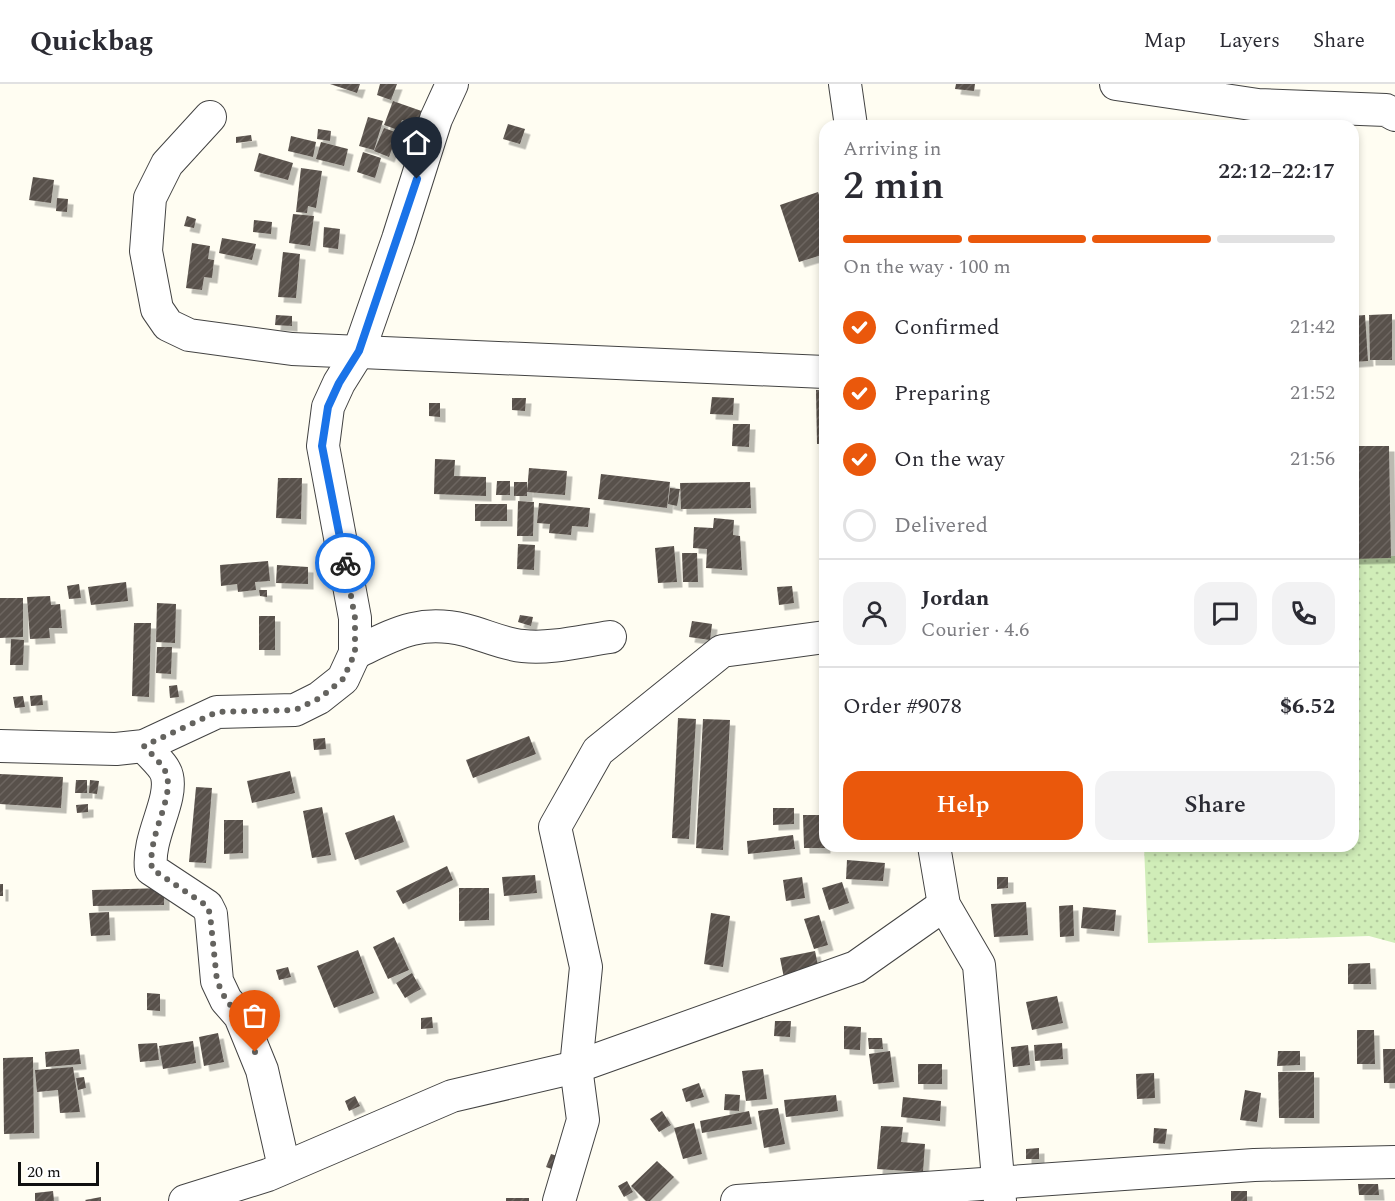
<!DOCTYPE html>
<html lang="en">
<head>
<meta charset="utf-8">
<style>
	body { margin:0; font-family:Spectral,serif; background:#f2f2f3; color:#2b2b33; height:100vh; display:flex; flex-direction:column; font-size:22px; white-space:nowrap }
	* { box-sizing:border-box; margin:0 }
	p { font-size:20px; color:#7c7c81 }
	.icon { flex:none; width:33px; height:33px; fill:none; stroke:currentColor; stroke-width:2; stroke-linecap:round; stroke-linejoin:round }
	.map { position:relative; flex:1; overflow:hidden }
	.details { position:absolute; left:819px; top:36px; width:540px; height:732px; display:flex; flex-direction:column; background:#fff; border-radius:18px; box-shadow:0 3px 9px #0003 }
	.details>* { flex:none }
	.scale { position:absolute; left:18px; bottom:15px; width:81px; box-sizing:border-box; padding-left:6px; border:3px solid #101010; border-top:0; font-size:16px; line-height:21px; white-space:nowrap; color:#101010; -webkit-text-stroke:4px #fff; paint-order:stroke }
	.pin { position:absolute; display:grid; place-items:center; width:51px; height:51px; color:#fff; margin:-62px -26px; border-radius:50% 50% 50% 0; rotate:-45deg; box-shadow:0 0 6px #0007 }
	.pin .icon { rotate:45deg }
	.courier { position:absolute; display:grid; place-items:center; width:60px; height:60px; margin:-30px; border:4px solid #1a73e8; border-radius:50%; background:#fff; color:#222; box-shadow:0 2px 8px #0007 }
	.headline em { font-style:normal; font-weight:600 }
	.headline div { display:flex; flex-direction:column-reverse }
	.headline { display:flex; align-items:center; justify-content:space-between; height:102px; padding:0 24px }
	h1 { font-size:39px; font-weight:600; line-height:45px }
	.bar { display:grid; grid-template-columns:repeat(4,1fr); gap:9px 6px; align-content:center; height:72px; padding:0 24px }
	.bar i { height:8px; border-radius:4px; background:#e1e1e2 }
	.bar .active { background:#ea580c }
	.bar p { grid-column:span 4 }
	.line { display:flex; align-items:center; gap:15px; padding:0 24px; border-top:2px solid #e1e1e2 }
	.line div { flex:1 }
	.round { display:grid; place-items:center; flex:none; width:63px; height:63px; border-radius:18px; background:#f2f2f3 }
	ol { padding:0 24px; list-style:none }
	li { display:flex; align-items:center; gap:18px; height:66px }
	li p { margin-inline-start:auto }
	li .icon { padding:6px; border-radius:50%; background:#ea580c; color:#fff; stroke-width:4 }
	li:last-child { color:#7c7c81 }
	li i { width:33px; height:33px; border:3px solid #e1e1e2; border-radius:50% }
	.button { display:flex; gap:12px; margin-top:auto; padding:12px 24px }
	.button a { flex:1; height:69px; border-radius:18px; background:#ea580c; color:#fff; font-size:24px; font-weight:600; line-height:69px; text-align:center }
	.button a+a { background:#f2f2f3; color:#2b2b33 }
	header { display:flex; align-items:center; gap:36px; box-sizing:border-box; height:84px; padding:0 30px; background:#fff; border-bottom:2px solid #e1e1e2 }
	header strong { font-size:28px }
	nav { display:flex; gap:33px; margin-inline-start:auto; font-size:21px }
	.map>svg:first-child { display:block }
</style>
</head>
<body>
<header>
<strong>Quickbag</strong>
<nav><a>Map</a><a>Layers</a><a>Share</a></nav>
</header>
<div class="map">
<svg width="1395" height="1117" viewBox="0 0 1395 1117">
	<defs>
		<pattern id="grass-dots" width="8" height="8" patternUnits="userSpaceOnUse" patternTransform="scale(1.5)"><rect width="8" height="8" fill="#d0edb8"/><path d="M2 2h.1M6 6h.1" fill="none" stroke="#b2ca9d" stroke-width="1.8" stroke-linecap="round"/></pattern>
		<pattern id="building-hatch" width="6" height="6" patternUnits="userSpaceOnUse" patternTransform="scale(1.5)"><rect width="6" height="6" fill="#59514b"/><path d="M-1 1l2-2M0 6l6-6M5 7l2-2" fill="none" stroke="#6c6561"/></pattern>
		<filter id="shadow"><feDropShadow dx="5.5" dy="5.5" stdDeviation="0" flood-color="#0004"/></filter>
	</defs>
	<rect width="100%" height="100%" fill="#fffdf2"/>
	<polygon fill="url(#grass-dots)" points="1395,472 1395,859 1369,852 1148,859 1144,762 1353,762 1353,473"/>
	<g fill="url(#building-hatch)" filter="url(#shadow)">
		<polygon points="330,0 360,0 357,9"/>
		<polygon points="380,0 397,0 391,16 377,11"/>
		<polygon points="956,0 975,0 974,7 955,5"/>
		<polygon points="393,17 430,30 425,44 402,36 398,46 384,41"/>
		<polygon points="368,33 383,37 374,66 359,62"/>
		<polygon points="508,40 525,45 520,60 503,55"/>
		<polygon points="407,41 419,46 415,56 402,51"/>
		<polygon points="384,44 398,49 389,73 374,67"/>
		<polygon points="318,45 331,47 330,57 317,55"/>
		<polygon points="251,51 252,57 236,59 236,53"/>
		<polygon points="291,52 316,58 313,73 288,67"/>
		<polygon points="403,56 412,59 409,66 400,62"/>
		<polygon points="321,58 348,65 344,82 316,75"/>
		<polygon points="363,68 381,74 375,94 357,88"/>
		<polygon points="259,69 293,79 288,96 254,87"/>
		<polygon points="301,84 322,87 316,124 308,122 307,129 296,128"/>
		<polygon points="33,93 54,96 51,119 29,116"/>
		<polygon points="818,108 825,128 825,170 799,178 780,121"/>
		<polygon points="57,114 68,115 67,128 56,127"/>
		<polygon points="293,130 314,132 310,162 289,159"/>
		<polygon points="187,132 196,135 194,144 184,142"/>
		<polygon points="254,136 272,138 271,150 253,148"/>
		<polygon points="324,143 340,145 338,165 323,163"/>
		<polygon points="222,154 256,160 252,176 219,169"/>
		<polygon points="192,159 210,162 208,175 214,176 212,194 204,193 202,206 186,204"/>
		<polygon points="283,168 300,170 296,214 278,213"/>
		<polygon points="1392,230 1392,276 1370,276 1369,231"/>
		<polygon points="276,231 292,232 292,242 275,241"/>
		<polygon points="1365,231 1368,277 1353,278 1353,232"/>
		<polygon points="816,306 825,306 825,360 817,360"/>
		<polygon points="712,313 734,314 733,331 710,330"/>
		<polygon points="512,314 526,314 525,327 512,326"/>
		<polygon points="429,319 440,319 440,333 429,332"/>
		<polygon points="733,340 750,340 749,363 732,362"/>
		<polygon points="1353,362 1389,362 1391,474 1353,475"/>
		<polygon points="435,375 455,376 454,392 486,393 486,412 434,410"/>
		<polygon points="529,384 567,387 565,411 527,408"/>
		<polygon points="601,390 670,398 667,424 598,415"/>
		<polygon points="278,394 302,394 301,435 276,434"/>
		<polygon points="497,397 510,397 510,411 496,411"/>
		<rect x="514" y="398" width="13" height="14"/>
		<polygon points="750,398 751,424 681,425 680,399"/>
		<polygon points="821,401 825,401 825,415 819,414"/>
		<polygon points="670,404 680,405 677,422 668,420"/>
		<polygon points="518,417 534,418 533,452 517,452"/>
		<polygon points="539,419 590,424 588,443 572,442 571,451 549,449 550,440 537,439"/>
		<rect x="475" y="420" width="32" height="17"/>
		<polygon points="714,434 734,436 733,451 740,452 742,486 706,484 707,465 693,464 694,443 713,444"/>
		<polygon points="518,460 535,461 534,486 517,485"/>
		<polygon points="674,462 677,498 658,499 655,464"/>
		<polygon points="682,469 697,469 698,498 683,498"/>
		<polygon points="268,477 270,497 255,498 256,506 238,508 237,500 221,502 220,481"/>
		<polygon points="277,481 308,483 308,500 276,499"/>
		<polygon points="126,498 128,517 91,521 88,503"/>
		<polygon points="79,500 81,514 69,515 67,502"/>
		<polygon points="792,502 794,519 779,521 777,503"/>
		<polygon points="259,506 267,506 267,513 260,512"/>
		<polygon points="50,512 51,521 60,520 62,544 49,544 50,554 30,555 27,513"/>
		<polygon points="0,514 23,514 23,553 0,554"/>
		<polygon points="157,519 176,520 175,559 156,558"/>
		<polygon points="520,531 533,533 531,542 518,538"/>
		<rect x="259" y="532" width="16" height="34"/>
		<polygon points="692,537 712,540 710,556 689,553"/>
		<polygon points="134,539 151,539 149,613 132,612"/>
		<polygon points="11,555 24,556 23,581 10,581"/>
		<polygon points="157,563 172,563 171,590 156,589"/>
		<polygon points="177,601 179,613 170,614 169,602"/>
		<polygon points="42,611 43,621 31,622 30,612"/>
		<polygon points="23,612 25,623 15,624 13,613"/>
		<polygon points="678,634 696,635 689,755 672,754"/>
		<polygon points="703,635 730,636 723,766 696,764"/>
		<polygon points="529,652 536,670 473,694 466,676"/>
		<polygon points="325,654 326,665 314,666 313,655"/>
		<polygon points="290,687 295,709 252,719 247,697"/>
		<polygon points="0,690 63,693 61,724 0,720"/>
		<polygon points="76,696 87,696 87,709 75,709"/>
		<polygon points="90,696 99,697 97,710 89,709"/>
		<polygon points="196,703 212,704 206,779 189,778"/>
		<polygon points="88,720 88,728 77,729 76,721"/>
		<polygon points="322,723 331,771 312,774 303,727"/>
		<polygon points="773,724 794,724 794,740 773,741"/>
		<polygon points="394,731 404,758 355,776 345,749"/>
		<polygon points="803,731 825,731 825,764 804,764"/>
		<polygon points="224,736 243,736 243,769 224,770"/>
		<polygon points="793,751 795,765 748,770 747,757"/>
		<polygon points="847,776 885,779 883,797 846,795"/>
		<polygon points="447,782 453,796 403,820 396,807"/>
		<polygon points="535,791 537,809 504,812 502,793"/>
		<polygon points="802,793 805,814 786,817 783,796"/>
		<polygon points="997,793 1008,793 1008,804 997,805"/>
		<polygon points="842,798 849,819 829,826 822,804"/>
		<rect x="0" y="800" width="3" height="12"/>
		<polygon points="164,804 164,821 93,822 92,806"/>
		<polygon points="459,804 489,804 489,836 459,837"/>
		<polygon points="1026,818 1028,851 994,853 991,820"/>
		<polygon points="1073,821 1074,852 1060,853 1059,822"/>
		<polygon points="1083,823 1116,826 1114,847 1081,844"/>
		<polygon points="109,828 110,851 91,852 89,829"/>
		<polygon points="711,829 730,832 723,883 704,880"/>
		<polygon points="819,831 828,861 814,865 804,835"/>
		<polygon points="394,853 409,886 388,895 373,863"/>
		<polygon points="358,866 374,909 334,924 317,882"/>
		<polygon points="815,867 819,886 784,894 780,874"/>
		<polygon points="1370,879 1371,900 1348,900 1348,880"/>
		<polygon points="288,883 291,893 279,896 276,886"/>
		<polygon points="412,889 421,905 405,914 396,899"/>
		<polygon points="147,909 160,910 160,927 147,926"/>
		<polygon points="1057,912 1063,939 1032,946 1026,918"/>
		<polygon points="432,933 433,944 421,945 421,934"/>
		<polygon points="775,937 791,937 790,953 774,952"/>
		<polygon points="844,942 861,943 860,966 844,965"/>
		<polygon points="1357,946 1374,946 1375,980 1357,980"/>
		<polygon points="218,949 224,978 204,982 199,953"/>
		<polygon points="868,954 882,954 883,965 869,965"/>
		<polygon points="193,957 196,979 163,985 159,962"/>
		<polygon points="157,959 159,976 140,978 138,960"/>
		<polygon points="1062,959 1063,975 1035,977 1034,961"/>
		<polygon points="1028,961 1030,981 1013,983 1011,963"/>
		<polygon points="79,965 81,980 46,983 45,968"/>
		<polygon points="1383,965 1395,965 1395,999 1384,999"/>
		<polygon points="890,967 894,998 873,1000 869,970"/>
		<polygon points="1278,967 1300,967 1300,981 1277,982"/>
		<polygon points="33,973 34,1049 4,1050 3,974"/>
		<rect x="918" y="980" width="24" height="20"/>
		<polygon points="73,983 80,1028 60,1029 58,1006 37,1008 35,986"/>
		<polygon points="763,985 767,1015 746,1017 742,987"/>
		<polygon points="1278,988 1314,988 1314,1034 1279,1034"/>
		<polygon points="1154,989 1155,1014 1137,1015 1136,990"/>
		<polygon points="84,993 86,1004 78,1006 76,994"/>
		<polygon points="699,999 704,1013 686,1018 682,1005"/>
		<polygon points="1245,1006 1261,1009 1257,1038 1240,1036"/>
		<polygon points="725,1010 740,1011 739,1027 724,1026"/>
		<polygon points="836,1011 838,1027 786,1033 784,1016"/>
		<polygon points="355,1012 360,1022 349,1027 345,1017"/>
		<polygon points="903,1013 941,1017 940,1037 901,1033"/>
		<polygon points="778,1024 785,1060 764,1064 758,1027"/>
		<polygon points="662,1027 671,1041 659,1048 650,1035"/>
		<polygon points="749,1027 752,1040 702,1049 700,1037"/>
		<polygon points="694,1039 702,1070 683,1075 674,1044"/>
		<polygon points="881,1042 903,1043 901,1058 925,1060 923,1088 877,1085"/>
		<polygon points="1154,1044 1167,1045 1165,1060 1153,1059"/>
		<polygon points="1039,1064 1039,1075 1026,1075 1026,1065"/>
		<polygon points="551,1070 567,1075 563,1089 546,1083"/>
		<polygon points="657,1077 674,1093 650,1117 646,1117 631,1102"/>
		<polygon points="627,1097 633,1108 624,1113 618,1102"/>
		<polygon points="1358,1100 1378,1100 1379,1111 1359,1111"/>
		<polygon points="53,1107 54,1117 35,1117 35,1109"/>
		<rect x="1231" y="1107" width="16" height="10"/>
		<polygon points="101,1113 101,1117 86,1117 85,1116"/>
		<rect x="506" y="1114" width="23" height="3"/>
	</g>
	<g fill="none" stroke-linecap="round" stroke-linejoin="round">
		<defs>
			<g id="minor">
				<polyline points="845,0 851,42"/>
				<polyline points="1116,0 1258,21 1386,26 1395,31"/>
				<polyline points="210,33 167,80 150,114 146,167 157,225 168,241 189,251 292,265 825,288"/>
				<path d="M355,569C395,550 419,535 465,546C485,551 502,560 523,562C551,565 582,557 610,553"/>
				<polyline points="0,662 116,665 144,662 217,628 295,626 319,614 343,595 355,569 355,534 323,362 328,323 339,299 359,267 398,155 436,35 452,0"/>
				<path d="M144,662C151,671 165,682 167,692C173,717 147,753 151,785L207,822L211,830L217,897L226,916L240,932L262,986L284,1083"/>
				<polyline points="934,762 944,821 979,881 1000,1117"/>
				<polyline points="185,1117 268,1091 452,1012 576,983 856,883 944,821"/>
				<polyline points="559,1117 583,1036 576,983 586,883 555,743 598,667 722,567 825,553"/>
				<polyline points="737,1117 1254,1081 1395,1078"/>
			</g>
		</defs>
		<use href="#minor" stroke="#434343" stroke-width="34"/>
		<use href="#minor" stroke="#fff" stroke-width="32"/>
	</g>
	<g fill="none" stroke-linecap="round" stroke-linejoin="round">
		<path stroke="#64635f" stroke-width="6" stroke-dasharray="0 10.8" d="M255,968L240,932L226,916L217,897L210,830L207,822L152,785C147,753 173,717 167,692C165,682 151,670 144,662L217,628L295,626L320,614L343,595L355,569V534L345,479"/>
		<polyline stroke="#1a73e8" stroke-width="8" points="345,479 322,362 328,323 339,299 359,267 417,95"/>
	</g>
</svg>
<div class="scale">20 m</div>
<div class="pin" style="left:255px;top:968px;background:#ea580c"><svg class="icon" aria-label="bag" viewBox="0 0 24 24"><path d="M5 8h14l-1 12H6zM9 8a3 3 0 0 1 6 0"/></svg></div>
<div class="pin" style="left:417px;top:95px;background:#1f2937"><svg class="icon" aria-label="home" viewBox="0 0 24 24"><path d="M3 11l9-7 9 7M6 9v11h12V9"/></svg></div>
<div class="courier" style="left:345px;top:479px"><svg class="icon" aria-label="bike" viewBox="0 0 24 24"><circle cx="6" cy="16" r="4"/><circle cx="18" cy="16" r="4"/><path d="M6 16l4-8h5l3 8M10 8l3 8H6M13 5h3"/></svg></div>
<section class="details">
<div class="headline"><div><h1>2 min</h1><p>Arriving in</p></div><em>22:12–22:17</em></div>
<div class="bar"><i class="active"></i><i class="active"></i><i class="active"></i><i></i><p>On the way · 100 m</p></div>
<ol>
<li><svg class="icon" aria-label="check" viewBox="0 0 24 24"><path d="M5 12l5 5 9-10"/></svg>Confirmed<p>21:42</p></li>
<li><svg class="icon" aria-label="check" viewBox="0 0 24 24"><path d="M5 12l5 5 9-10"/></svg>Preparing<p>21:52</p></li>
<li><svg class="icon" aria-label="check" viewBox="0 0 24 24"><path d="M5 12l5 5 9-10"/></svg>On the way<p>21:56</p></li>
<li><i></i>Delivered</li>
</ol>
<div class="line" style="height:108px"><a class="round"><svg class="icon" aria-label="person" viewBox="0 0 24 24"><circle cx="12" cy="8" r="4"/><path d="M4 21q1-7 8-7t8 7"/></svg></a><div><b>Jordan</b><p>Courier · 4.6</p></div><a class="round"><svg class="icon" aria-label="chat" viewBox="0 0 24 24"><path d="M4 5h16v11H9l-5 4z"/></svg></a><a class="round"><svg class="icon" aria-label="phone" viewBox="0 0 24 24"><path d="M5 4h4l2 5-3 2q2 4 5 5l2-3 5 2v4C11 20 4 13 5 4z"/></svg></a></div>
<div class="line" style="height:78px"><div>Order #9078</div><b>$6.52</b></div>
<div class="button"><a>Help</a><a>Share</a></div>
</section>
</div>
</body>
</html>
